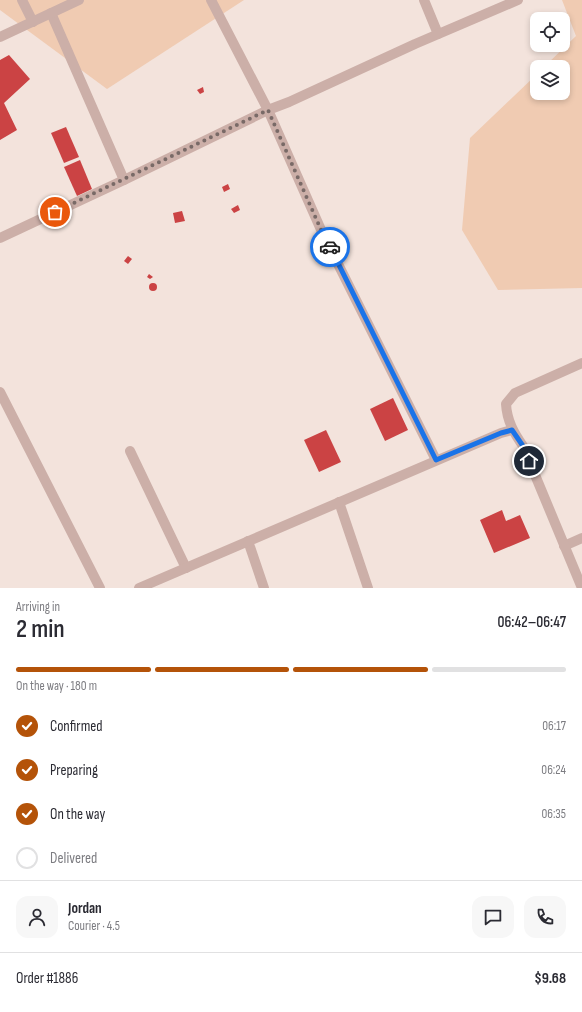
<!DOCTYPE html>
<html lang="en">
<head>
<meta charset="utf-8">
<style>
	body { margin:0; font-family:"Sofia Sans Condensed",sans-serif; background:#f7f7f7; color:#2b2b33; height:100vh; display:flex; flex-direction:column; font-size:15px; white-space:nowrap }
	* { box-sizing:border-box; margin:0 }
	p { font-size:13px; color:#7c7c81 }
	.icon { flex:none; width:22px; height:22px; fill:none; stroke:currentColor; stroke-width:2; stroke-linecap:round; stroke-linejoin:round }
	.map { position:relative; height:588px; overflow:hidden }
	.side { display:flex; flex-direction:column; background:#fff; flex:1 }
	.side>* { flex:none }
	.controls { position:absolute; left:530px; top:12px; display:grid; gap:8px }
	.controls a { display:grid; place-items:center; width:40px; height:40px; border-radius:8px; background:#fff; box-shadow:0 2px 6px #0003; font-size:20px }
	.pin { position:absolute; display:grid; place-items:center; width:34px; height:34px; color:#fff; margin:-17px; border:2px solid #fff; border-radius:50%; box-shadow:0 1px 4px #0007 }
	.courier { position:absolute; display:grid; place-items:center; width:40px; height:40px; margin:-20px; border:3px solid #1a73e8; border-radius:50%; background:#fff; color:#222; box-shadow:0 1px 5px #0007 }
	.summary em { font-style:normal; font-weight:600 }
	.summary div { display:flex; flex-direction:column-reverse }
	.summary { display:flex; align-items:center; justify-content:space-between; height:68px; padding:0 16px }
	h1 { font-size:26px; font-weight:600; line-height:30px }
	.bar { display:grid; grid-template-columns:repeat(4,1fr); gap:6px 4px; align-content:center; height:48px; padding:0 16px }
	.bar i { height:5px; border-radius:3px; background:#e1e1e2 }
	.bar .on { background:#b45309 }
	.bar p { grid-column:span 4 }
	.line { display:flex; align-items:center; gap:10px; padding:0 16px; border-top:1px solid #e1e1e2 }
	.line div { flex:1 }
	.round { display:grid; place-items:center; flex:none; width:42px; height:42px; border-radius:12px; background:#f7f7f7 }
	ol { padding:0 16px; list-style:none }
	li { display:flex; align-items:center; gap:12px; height:44px }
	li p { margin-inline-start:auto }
	li .icon { padding:4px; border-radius:50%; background:#b45309; color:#fff; stroke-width:4 }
	li:last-child { color:#7c7c81 }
	li i { width:22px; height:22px; border:2px solid #e1e1e2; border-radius:50% }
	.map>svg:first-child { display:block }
</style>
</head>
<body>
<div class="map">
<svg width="582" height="588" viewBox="0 0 582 588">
	<rect width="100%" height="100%" fill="#f3e3dc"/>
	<g fill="#f0cbb2">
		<polygon points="0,0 244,0 107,89 0,10"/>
		<polygon points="562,0 582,0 582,288 498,290 462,230 470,138 537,74 537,93 563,93 563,67 544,67 576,36"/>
	</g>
	<g fill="#cb4344">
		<polygon points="9,55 30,79 4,103 17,130 0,140 0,60"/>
		<polygon points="203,87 204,92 200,94 197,90"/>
		<polygon points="66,127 79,157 64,163 51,133"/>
		<polygon points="80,160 92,189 77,196 64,167"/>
		<polygon points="228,184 230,189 224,192 222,187"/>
		<polygon points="238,205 240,210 234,213 231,209"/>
		<polygon points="182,211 185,221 175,223 173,213"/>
		<polygon points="128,256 132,259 128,264 124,261"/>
		<polygon points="149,274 153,277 150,279 147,277"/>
		<circle cx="153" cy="287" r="4"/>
		<polygon points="393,398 408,430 385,441 370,409"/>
		<polygon points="326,430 341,462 319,472 304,440"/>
		<polygon points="502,510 506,521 520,515 530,538 494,553 480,520"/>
	</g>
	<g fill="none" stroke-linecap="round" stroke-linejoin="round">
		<g stroke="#ccafa8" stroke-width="10">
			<polyline points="22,0 33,22"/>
			<polyline points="424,0 438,34"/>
			<polyline points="51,13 124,180"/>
			<polyline points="0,37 79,0"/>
			<polyline points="0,238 124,180 268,110 211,0"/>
			<polyline points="0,392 100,588"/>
			<polyline points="130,451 186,568"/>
			<polyline points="436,460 322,232 268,110 289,102 415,44 518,0"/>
			<polyline points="339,502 368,588"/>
			<polyline points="248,541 264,588"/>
			<polyline points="564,546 582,538"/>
			<polyline points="139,588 501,433 512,430"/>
			<path d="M582,588L523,446C514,433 507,421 506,404L515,393L582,363"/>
		</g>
	</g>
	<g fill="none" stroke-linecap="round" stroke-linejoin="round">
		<polyline stroke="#796a67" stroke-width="4" stroke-dasharray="0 7.2" points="55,212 268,110 322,232 330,247"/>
		<polyline stroke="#1a73e8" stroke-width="5" points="330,247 436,460 501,433 512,430 523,446 529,461"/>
	</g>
</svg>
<div class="controls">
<a><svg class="icon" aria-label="locate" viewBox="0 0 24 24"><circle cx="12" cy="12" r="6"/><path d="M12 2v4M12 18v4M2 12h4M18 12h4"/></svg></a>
<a><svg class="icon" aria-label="layers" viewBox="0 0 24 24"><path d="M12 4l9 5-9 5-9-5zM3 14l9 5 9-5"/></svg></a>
</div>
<div class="pin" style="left:55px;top:212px;background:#ea580c"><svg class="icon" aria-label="bag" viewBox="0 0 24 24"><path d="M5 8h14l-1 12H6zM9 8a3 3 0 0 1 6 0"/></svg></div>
<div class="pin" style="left:529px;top:461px;background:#1f2937"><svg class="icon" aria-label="home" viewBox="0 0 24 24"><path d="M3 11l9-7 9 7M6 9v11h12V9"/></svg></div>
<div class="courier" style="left:330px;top:247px"><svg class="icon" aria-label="car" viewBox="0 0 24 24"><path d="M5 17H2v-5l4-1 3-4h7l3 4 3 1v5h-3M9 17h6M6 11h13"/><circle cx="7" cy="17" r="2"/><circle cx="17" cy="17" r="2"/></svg></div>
</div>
<section class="side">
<div class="summary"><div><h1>2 min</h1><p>Arriving in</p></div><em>06:42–06:47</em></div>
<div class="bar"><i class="on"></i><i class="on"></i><i class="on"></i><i></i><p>On the way · 180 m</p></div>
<ol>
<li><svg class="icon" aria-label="check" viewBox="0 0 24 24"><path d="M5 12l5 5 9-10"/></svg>Confirmed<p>06:17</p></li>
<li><svg class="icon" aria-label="check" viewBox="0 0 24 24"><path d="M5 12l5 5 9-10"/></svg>Preparing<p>06:24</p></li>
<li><svg class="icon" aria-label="check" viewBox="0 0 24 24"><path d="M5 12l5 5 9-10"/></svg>On the way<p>06:35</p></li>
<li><i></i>Delivered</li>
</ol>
<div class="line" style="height:72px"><a class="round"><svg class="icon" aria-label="person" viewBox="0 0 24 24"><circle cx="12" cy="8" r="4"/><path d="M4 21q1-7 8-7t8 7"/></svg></a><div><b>Jordan</b><p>Courier · 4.5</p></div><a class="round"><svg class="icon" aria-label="chat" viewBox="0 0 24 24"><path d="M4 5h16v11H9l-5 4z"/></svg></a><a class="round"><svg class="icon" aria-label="phone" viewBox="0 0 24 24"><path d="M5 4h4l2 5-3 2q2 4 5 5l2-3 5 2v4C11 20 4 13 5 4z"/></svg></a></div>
<div class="line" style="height:52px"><div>Order #1886</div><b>$9.68</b></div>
</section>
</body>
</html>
